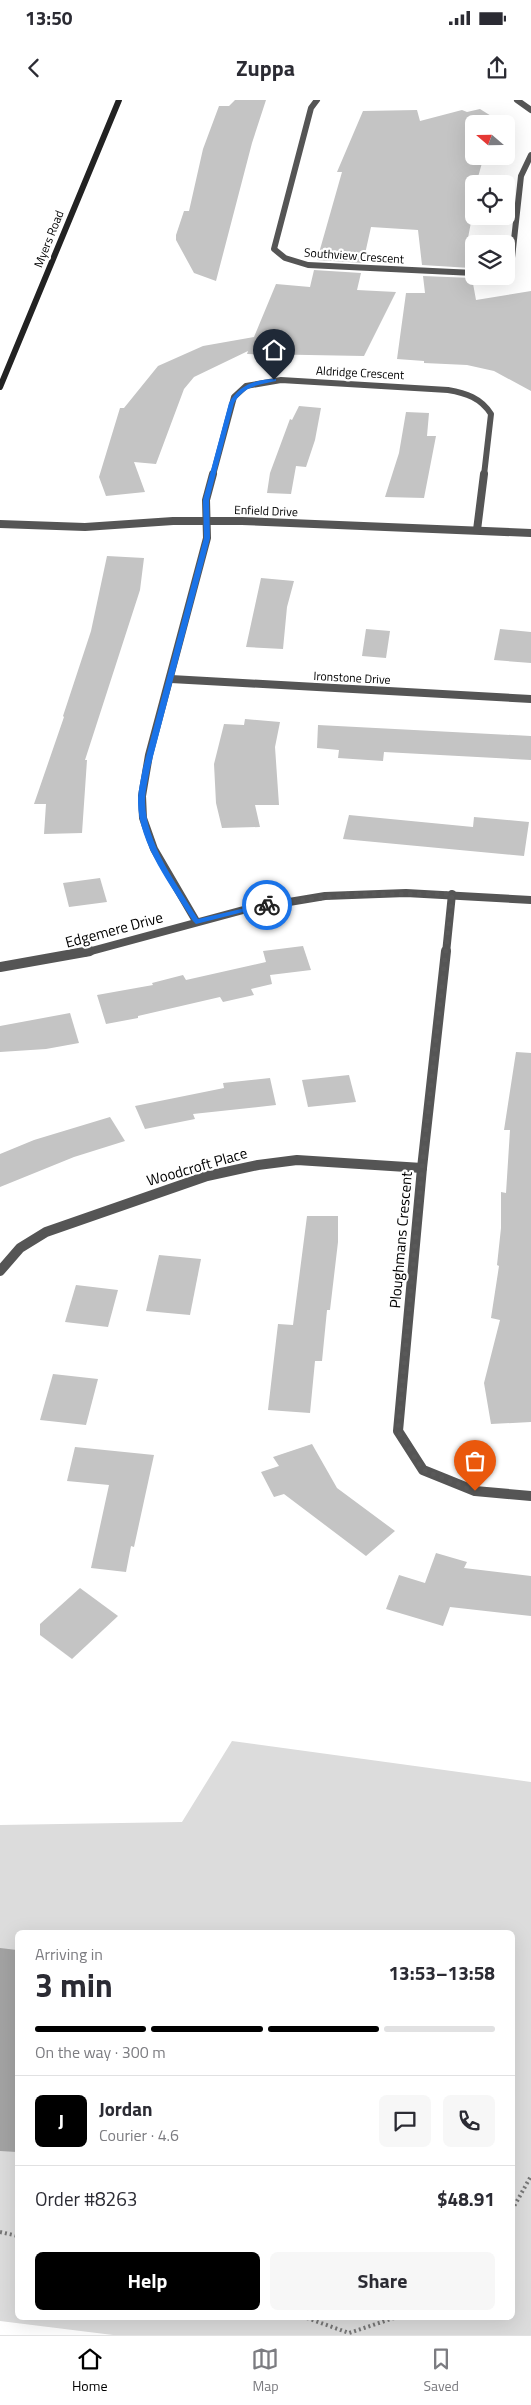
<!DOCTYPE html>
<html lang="en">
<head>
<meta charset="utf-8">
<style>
	body { margin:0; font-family:"Titillium Web",sans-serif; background:#f7f7f7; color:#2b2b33; height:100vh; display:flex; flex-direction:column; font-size:19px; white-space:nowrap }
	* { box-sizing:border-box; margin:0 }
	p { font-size:16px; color:#7c7c81 }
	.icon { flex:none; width:28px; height:28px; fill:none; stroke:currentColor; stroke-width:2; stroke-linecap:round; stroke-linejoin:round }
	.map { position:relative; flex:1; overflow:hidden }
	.panel { position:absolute; left:15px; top:1830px; width:500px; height:390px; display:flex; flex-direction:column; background:#fff; border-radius:8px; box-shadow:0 5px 20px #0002 }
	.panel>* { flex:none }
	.needle { width:32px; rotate:290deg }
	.controls { position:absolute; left:465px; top:15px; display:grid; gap:10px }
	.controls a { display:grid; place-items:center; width:50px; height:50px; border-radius:8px; background:#fff; box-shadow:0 5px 20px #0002; font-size:25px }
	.pin { position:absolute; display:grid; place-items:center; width:42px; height:42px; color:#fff; margin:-51px -21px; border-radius:50% 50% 50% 0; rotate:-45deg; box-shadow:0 0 5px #0007 }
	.pin .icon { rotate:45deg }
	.courier { position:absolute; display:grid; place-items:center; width:50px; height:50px; margin:-25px; border:4px solid #1a73e8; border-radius:50%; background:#fff; color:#222; box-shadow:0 1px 6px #0007 }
	.overview em { font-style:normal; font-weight:700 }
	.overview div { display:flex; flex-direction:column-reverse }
	.overview { display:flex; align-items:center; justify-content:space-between; height:85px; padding:0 20px }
	h1 { font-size:32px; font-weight:700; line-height:38px }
	.bar { display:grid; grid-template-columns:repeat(4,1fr); gap:8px 5px; align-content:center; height:60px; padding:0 20px }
	.bar i { height:6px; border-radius:4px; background:#e1e1e2 }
	.bar .current { background:#000 }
	.bar p { grid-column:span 4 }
	.line { display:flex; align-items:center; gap:12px; padding:0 20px; border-top:1px solid #e1e1e2 }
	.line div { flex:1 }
	.round { display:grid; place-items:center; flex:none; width:52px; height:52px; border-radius:8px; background:#f7f7f7 }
	.action { display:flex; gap:10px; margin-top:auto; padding:10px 20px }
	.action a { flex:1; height:58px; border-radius:8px; background:#000; color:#fff; font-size:20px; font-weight:700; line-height:58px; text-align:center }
	.action a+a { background:#f7f7f7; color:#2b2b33 }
	.status { display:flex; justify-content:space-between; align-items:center; height:35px; padding:0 25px; background:#fff; direction:ltr }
	.status svg { height:14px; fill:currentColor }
	header { display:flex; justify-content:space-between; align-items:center; height:65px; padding:0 20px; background:#fff; font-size:22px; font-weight:700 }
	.dock { display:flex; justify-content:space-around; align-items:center; height:70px; border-top:1px solid #e1e1e2; background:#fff; font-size:14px; color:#7c7c81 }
	.dock a { display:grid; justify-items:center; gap:2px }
	.dock .current { color:#000 }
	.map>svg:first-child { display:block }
</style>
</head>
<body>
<div class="status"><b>13:50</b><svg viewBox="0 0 49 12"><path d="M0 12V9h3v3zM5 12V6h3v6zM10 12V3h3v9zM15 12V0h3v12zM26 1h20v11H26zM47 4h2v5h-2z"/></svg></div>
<header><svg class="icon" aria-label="back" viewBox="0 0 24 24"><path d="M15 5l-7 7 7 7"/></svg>Zuppa<svg class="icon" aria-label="share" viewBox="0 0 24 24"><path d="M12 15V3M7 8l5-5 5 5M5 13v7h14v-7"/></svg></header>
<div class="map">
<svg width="531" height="2235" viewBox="0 0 531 2235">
	<rect width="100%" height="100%" fill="#fff"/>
	<path fill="#dcdcdc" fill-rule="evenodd" d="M232,1641L531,1682V2235H113L0,2221V1725L182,1722ZM18,1832H512V2218H18Z"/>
	<polygon fill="#a3a3a3" points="0,1848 17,1850 17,2052 0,2051"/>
	<g fill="#c4c4c4">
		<polygon points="235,0 266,0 252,43 216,181 194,173 176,140 176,135 184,111 189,111 203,49 219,6 229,6"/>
		<polygon points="480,9 504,24 474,24 474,56 484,56 476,84 474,84 474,92 467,117 472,117 467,143 471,168 422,165 418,130 371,127 363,163 317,160 342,72 337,72 363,11 417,10 420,21 462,10 467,12"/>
		<polygon points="314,170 361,173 357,190 396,192 364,256 247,254 248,251 194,277 184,289 156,364 134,362 145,392 106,396 99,377 120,308 124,308 158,266 203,246 254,237 276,184 310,187"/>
		<polygon points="423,176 472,178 476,200 531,191 531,291 494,271 467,265 424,263 424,261 397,259 406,193 425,193"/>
		<polygon points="299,306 321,308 315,340 306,367 296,366 291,394 267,393 270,373 290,319 292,320"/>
		<polygon points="406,312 429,313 427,336 436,336 424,398 385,397 399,353"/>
		<polygon points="107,456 144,458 140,490 85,660 87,660 82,733 44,734 46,704 34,704 64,617 63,616 91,531"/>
		<polygon points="261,478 294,481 287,507 283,549 246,547"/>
		<polygon points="366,529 390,531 386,558 362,556"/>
		<polygon points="500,529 531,532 531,563 494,560"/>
		<polygon points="245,619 280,622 275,647 279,705 255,705 260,727 222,728 216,703 214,664 224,624 244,625"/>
		<polygon points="318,625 531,636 531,660 384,652 383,661 338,658 339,650 317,648"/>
		<polygon points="349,715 473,727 474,717 529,722 524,756 343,739"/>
		<polygon points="100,778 107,802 69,807 63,783"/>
		<polygon points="303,846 311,870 270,875 272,884 251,889 254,895 223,902 220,897 138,916 138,918 106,924 97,895 153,885 152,883 183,875 186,880 266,862 263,851"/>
		<polygon points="70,913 79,943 46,949 0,952 0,926"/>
		<polygon points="516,952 531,953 531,1322 491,1324 484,1283 500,1220 491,1218 499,1166 497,1165 501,1128 501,1092 506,1093 510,1030 504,1030"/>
		<polygon points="349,975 356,1002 308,1007 302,980"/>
		<polygon points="270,978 276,1005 193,1014 195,1019 145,1029 135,1006 224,988 223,983"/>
		<polygon points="110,1017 125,1041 74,1057 0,1087 0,1054 34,1040"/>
		<polygon points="307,1116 338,1116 338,1142 330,1210 327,1210 322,1261 315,1261 310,1313 268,1310 278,1224 293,1225"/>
		<polygon points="159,1155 201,1159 190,1215 146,1211"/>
		<polygon points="76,1185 118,1190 108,1227 65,1222"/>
		<polygon points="53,1274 98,1279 86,1325 40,1320"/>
		<polygon points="312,1344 337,1388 395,1431 366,1456 284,1394 274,1397 261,1372 279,1366 273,1357"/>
		<polygon points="75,1347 154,1355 134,1447 131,1446 126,1472 91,1468 109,1385 67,1381"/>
		<polygon points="436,1453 467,1462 464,1468 531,1476 531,1516 450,1507 443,1526 386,1509 399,1475 425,1483"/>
		<polygon points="80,1488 118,1516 72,1559 40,1535 40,1524"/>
	</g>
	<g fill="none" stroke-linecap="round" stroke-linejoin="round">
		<g stroke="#777" stroke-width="4" stroke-dasharray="2 3" stroke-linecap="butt">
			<polyline points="512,2110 531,2076"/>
			<polyline points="0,2132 18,2136"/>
			<polyline points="307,2218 349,2233 394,2218"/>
		</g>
		<g stroke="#555" stroke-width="6">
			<polyline points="317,0 311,8 274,149 285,158 308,165 474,173"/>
			<polyline points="517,0 531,10"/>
			<polyline points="506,164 512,158 521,76 531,55"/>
			<path d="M213,375L234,297L246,286L281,280L448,290C466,293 481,298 491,314L484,375"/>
		</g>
		<g stroke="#555" stroke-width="8">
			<polyline points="0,424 85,427 173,421 242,421 531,433"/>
			<polyline points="477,430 484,374"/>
			<polyline points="171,579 531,599"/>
			<polyline points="196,821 154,749 143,718 142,696 149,655 207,438 206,400 213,374"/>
			<polyline points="84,853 247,809 325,796 406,793 531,800"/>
			<polyline points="446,853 452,794"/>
		</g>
		<g stroke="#555" stroke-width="10">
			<polyline points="446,851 422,1068 398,1331 423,1370 475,1391 531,1396"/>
			<polyline points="0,867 90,851"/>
			<polyline points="0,1171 20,1148 46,1132 207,1076 258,1065 297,1060 422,1068"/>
		</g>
		<polyline stroke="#222" stroke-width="6" points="0,287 119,0"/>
	</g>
	<path fill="#1a73e8" d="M276,279V281C258,285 244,286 234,303L209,400L210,438L150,668C148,679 145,691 145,702C146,744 177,784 198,819L267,803L271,805L196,824L193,821C172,787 138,743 138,702C138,691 141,679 143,668L204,438L203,400L229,303C239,285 256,279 276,279Z"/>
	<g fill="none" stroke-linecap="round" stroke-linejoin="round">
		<polyline stroke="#595959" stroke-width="5" stroke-dasharray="0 9" points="267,805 350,794 452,794 422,1068 398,1331 423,1370 475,1391"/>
	</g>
	<g text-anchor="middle" stroke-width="4.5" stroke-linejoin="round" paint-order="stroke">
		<g font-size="12" fill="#000" stroke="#fff">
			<text transform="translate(49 139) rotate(-68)" y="4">Myers Road</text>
			<text transform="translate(354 156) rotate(4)" y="4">Southview Crescent</text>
			<text transform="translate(360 273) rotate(3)" y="4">Aldridge Crescent</text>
			<text transform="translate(266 411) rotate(2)" y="4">Enfield Drive</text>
			<text transform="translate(352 578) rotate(3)" y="4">Ironstone Drive</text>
		</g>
		<g font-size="15" fill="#000" stroke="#fff">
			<text transform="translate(114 830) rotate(-15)" y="5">Edgemere Drive</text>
			<text transform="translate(197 1067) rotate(-16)" y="5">Woodcroft Place</text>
			<text transform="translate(401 1140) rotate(-85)" y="5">Ploughmans Crescent</text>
		</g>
	</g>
</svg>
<div class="controls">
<a><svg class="needle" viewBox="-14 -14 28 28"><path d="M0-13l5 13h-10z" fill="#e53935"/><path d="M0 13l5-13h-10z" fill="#7c7c81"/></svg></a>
<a><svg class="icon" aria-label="locate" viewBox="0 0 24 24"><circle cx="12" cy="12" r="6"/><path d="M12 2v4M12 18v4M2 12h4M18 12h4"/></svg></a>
<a><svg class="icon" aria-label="layers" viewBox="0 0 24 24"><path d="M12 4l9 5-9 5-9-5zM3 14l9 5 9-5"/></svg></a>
</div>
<div class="pin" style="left:475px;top:1391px;background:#ea580c"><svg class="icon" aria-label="bag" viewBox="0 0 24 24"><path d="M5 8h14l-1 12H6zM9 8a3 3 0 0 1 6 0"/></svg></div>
<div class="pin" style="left:274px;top:280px;background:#1f2937"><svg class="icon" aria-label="home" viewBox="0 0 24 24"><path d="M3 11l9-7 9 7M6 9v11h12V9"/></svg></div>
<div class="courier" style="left:267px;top:805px"><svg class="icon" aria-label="bike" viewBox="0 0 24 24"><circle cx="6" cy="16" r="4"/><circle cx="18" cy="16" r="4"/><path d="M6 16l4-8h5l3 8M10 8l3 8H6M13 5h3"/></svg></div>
<section class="panel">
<div class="overview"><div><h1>3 min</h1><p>Arriving in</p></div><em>13:53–13:58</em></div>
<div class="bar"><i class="current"></i><i class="current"></i><i class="current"></i><i></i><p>On the way · 300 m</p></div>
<div class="line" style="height:90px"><b class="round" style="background:#000;color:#fff">J</b><div><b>Jordan</b><p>Courier · 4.6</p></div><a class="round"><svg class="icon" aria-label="chat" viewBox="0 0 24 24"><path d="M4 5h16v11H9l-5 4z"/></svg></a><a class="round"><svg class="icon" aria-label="phone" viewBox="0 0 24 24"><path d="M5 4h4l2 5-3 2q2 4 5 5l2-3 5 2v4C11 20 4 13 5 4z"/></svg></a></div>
<div class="line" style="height:65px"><div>Order #8263</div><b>$48.91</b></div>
<div class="action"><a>Help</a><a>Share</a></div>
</section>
</div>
<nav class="dock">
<a class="current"><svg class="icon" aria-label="home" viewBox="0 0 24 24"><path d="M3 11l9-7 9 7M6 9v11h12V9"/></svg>Home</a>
<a><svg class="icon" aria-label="map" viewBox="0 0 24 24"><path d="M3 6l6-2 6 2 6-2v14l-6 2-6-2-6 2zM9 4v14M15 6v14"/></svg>Map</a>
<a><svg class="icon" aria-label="saved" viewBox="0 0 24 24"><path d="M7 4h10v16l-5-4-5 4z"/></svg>Saved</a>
</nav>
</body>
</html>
